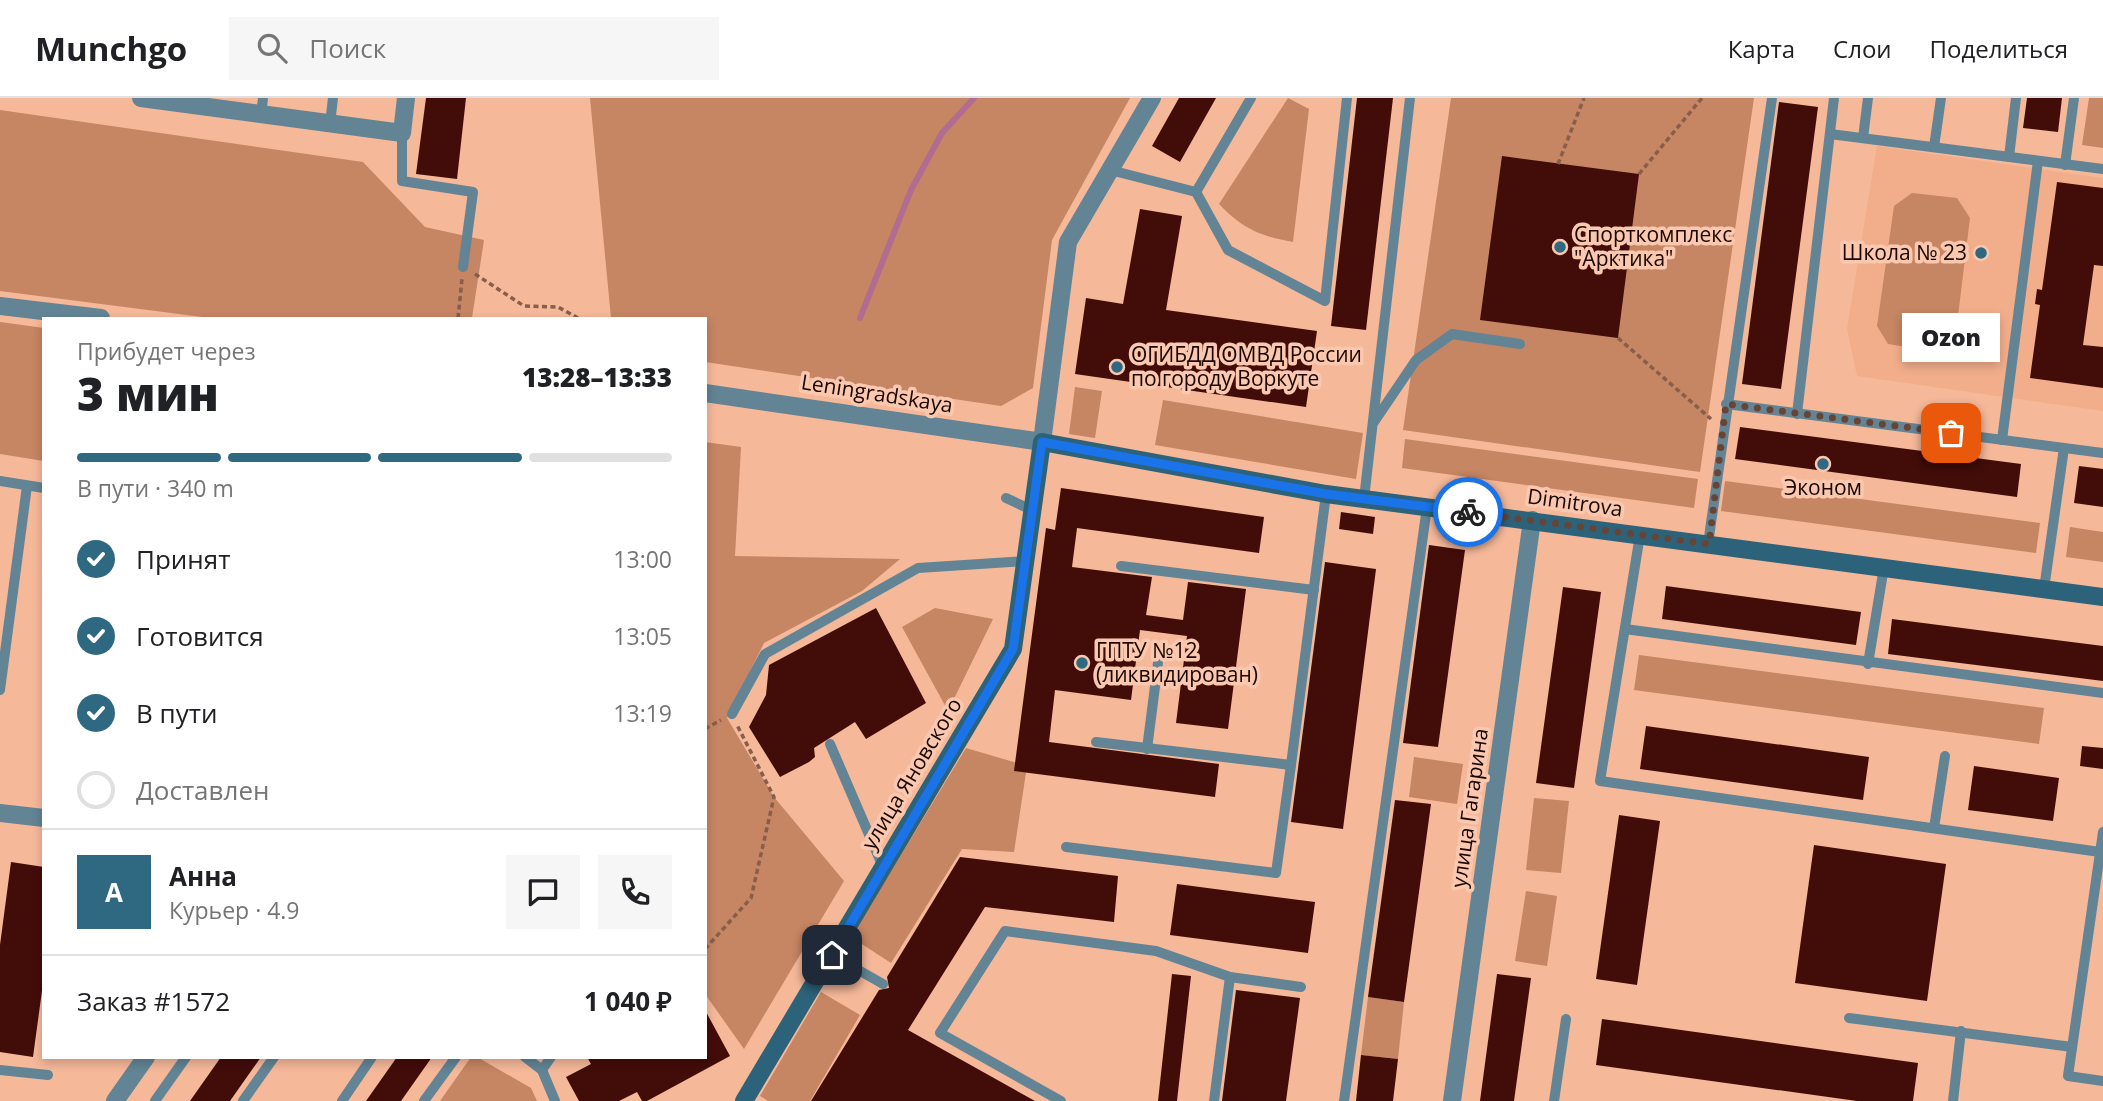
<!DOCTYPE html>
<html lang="ru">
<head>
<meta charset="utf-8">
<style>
	body { margin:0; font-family:"Open Sans",sans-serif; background:#f6f6f6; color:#202124; height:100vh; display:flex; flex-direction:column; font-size:26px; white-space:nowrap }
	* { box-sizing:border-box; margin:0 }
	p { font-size:23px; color:#757577 }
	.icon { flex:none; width:38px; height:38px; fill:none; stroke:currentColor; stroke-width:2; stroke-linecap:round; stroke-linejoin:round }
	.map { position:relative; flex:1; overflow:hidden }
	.details { position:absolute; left:42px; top:219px; width:665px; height:742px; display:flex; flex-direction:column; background:#fff; border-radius:0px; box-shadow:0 4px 10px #0003 }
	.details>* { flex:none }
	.pin { position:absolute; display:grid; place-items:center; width:60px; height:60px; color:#fff; margin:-30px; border-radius:14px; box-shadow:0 4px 10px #0006 }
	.courier { position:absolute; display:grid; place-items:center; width:70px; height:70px; margin:-35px; border:5px solid #1a73e8; border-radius:50%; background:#fff; color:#222; box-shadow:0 2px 9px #0007 }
	.bubble { position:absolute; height:49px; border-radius:0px; background:#fff; box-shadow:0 4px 10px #0003; font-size:23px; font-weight:800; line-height:49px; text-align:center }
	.headline em { font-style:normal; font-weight:800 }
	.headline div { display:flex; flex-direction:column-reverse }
	.headline { display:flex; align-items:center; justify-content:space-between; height:119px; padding:0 35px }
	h1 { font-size:46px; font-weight:800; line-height:52px }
	.bar { display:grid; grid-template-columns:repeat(4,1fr); gap:10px 7px; align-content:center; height:84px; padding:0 35px }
	.bar i { height:9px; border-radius:5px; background:#e0e0e0 }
	.bar .on { background:#2e6981 }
	.bar p { grid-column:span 4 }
	.line { display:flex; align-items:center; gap:18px; padding:0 35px; border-top:2px solid #e0e0e0 }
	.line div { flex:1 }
	.round { display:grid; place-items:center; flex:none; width:74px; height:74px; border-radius:0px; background:#f6f6f6 }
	ol { padding:0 35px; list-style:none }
	li { display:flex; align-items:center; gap:21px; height:77px }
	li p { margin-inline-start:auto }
	li .icon { padding:7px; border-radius:50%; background:#2e6981; color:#fff; stroke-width:4 }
	li:last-child { color:#757577 }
	li i { width:38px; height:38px; border:4px solid #e0e0e0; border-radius:50% }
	header { display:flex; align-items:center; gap:42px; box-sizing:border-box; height:98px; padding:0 35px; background:#fff; border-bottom:2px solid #e0e0e0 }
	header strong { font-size:33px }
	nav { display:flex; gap:38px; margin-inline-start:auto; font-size:24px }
	.search { width:490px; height:63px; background:#f6f6f6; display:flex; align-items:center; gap:18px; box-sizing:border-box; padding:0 24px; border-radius:0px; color:#757577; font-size:26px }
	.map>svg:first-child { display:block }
</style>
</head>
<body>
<header>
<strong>Munchgo</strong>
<div class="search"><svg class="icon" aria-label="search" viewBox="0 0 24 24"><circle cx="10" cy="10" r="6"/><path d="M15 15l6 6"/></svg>Поиск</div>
<nav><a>Карта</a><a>Слои</a><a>Поделиться</a></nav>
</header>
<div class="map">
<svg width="2103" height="1003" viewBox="0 0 2103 1003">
	<rect width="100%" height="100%" fill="#f5b899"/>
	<polygon fill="#f2ae8b" points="1877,48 2103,80 2103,313 1857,278 1847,231"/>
	<g fill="#c68563">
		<polygon points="590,0 1130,0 1052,142 1033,290 1001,308 705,264 705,220 611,220"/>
		<path d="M1288,0L1309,11L1293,144C1260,138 1243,131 1219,106Z"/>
		<polygon points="1451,0 1754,0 1700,374 1403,332"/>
		<polygon points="2089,0 2103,0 2103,50 2082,47"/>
		<polygon points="0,12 363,64 425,129 484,142 472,220 210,220 0,193"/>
		<polygon points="1912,95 1957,100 1970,120 1956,234 1937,254 1888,246 1877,228 1894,108"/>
		<polygon points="0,224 44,230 44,363 0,356"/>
		<polygon points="1075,289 1102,293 1095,340 1069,336"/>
		<polygon points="1163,302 1363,335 1356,381 1155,347"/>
		<polygon points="1405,341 1698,381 1694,410 1402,370"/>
		<polygon points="705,344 741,349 735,458 900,461 862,493 764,545 727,620 774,699 844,783 744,951 705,896"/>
		<polygon points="1725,383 2040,425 2036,455 1721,413"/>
		<polygon points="2070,429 2103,434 2103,464 2066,459"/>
		<polygon points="935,510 993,521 948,613 902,529"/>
		<polygon points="1639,557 2044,610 2039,646 1634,592"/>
		<polygon points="966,650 1027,668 1014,754 962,751 891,865 851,839"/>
		<polygon points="1414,659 1463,666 1457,706 1409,699"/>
		<polygon points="1534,700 1569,703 1561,775 1526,772"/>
		<polygon points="1526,793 1557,798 1547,868 1515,863"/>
		<polygon points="821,894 860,917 810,1003 768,1003 760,998"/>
		<polygon points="1368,899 1404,904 1398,961 1361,957"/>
		<polygon points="471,959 477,959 531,990 537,1003 440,1003"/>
	</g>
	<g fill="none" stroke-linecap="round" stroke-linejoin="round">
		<polyline stroke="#b26c91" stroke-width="6" points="860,220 911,92 942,35 974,0"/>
	</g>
	<g fill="#420c09">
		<polygon points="426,0 466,0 457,81 416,76"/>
		<polygon points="1179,0 1216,0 1180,64 1152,48"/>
		<polygon points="1357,0 1393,0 1366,232 1331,228"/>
		<polygon points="2027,0 2062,0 2058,34 2023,30"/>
		<polygon points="1779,4 1818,9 1781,291 1742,286"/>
		<polygon points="1502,58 1639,76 1618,240 1480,222"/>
		<polygon points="2057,84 2103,90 2103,168 2094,167 2083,247 2103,249 2103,290 2030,280 2040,207 2035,206 2037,191 2042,192"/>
		<polygon points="1140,111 1182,118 1166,212 1317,233 1306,309 1075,276 1086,200 1123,206"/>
		<polygon points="1740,329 2021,366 2017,399 1735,361"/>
		<polygon points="2079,368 2103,371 2103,409 2074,405"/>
		<polygon points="1061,390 1264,419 1259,455 1077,430 1072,469 1152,479 1146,517 1183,522 1188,484 1246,491 1228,631 1176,625 1187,538 1140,532 1131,602 1055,592 1049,644 1219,666 1215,699 1014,673 1046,430 1055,432"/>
		<polygon points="1341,414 1375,419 1373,436 1339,431"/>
		<polygon points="1429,447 1465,452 1438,649 1403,645"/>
		<polygon points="1325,464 1376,471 1343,731 1291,724"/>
		<polygon points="1666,488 1861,514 1856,547 1662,521"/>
		<polygon points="1563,489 1601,494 1574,690 1536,685"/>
		<polygon points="876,510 926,605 866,641 855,624 814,650 815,659 809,664 780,679 749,629 766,597 769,567"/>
		<polygon points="1892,521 2103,548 2103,583 1888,556"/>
		<polygon points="1646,628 1869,659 1863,702 1640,671"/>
		<polygon points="2082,648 2103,650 2103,671 2080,668"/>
		<polygon points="1974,668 2059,680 2053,723 1968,712"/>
		<polygon points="1395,702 1431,706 1404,904 1368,899"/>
		<polygon points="1619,717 1660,723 1637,887 1596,881"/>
		<polygon points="1814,747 1946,766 1927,903 1795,885"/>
		<polygon points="960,759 1118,778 1114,824 985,809 908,932 1035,1003 811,1003 879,892 889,890 887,879"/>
		<polygon points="11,764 44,769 44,878 33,959 0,954 0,847"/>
		<polygon points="1177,786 1315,804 1308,855 1170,837"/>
		<polygon points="1172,876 1191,878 1177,1003 1158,1003"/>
		<polygon points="1497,876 1531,880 1514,1003 1480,1003"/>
		<polygon points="1236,892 1300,900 1286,1003 1222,1003"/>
		<polygon points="705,912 730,958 647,1003 642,1003 637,994 619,1003 579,1003 566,979 591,966 587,959 705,959"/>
		<polygon points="1602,921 1918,965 1913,1003 1857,1003 1596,967"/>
		<polygon points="1361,957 1398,961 1393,1003 1356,1003"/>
		<polygon points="221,959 261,959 230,1003 190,1003"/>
		<polygon points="397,959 432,959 401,1003 366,1003"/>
	</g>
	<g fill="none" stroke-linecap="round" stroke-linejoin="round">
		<g stroke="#865e4b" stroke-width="3.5" stroke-dasharray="5 3.5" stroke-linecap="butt">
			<polyline points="1558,66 1584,0"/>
			<polyline points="1639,76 1702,0"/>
			<polyline points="475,176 524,208 558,209 578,220"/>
			<polyline points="458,220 462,181"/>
			<polyline points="1618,240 1711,321"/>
			<polyline points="705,631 721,622"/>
			<polyline points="705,851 751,800 774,699 737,627"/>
		</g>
		<g stroke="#628494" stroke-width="10">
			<polyline points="261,17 263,0"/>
			<polyline points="330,26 333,0"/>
			<polyline points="402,35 402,83 473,94 463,169"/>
			<polyline points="1830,36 2103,71"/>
			<polyline points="1863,40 1868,0"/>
			<polyline points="1934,49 1941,0"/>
			<polyline points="2009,59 2016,0"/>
			<polyline points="2065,67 2074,0"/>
			<polyline points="1110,72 1196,94 1228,152 1325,203 1347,0"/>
			<polyline points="1196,94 1251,0"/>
			<polyline points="1726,306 2103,355"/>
			<polyline points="1797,316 1834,0"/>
			<polyline points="1374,324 1416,262 1452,236 1520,246"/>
			<polyline points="2002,342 2038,63"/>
			<polyline points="0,383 44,390"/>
			<polyline points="1006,400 1034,413"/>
			<polyline points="1364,401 1410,0"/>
			<polyline points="1640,437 1600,683 2100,754"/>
			<polyline points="1708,446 1772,0"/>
			<polyline points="1121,468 1314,492"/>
			<polyline points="2044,491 2064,350"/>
			<polyline points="1625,531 2103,595"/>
			<polyline points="1868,566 1884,469"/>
			<polyline points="0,592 27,388"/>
			<polyline points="732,616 765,556 918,470 1027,463"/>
			<polyline points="1096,644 1291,667 1326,396"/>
			<polyline points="830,646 883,769"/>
			<polyline points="1147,651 1158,565"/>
			<polyline points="1934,730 1945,658"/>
			<polyline points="2103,734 2068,978 2103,983"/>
			<polyline points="1066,749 1276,775 1291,667"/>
			<polyline points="832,857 883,886"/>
			<polyline points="1849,920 2072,949"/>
			<polyline points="525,959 542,972 555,1003"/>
			<polyline points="0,972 48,977"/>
			<polyline points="542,972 551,959"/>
			<polyline points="155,1003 186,959"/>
			<polyline points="243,1003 274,959"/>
			<polyline points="342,1003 372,959"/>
			<polyline points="424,1003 456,959"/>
			<polyline points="1061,1003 940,935 1005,833 1156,853 1230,879 1301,889"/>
			<polyline points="1214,1003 1230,879"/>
			<polyline points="1344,1003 1427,409"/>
			<polyline points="1554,1003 1566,921"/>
			<polyline points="1953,1003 1961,933"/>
		</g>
		<g stroke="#628494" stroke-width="18">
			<polyline points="141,0 402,35 406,0"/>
			<polyline points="0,715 44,720"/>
			<polyline points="115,1003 146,959"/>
		</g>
		<g stroke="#628494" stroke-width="18">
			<polyline points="0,208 101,220"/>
			<polyline points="705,295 1042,344 1068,144 1152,0"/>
			<polyline points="1452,1003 1532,422"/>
		</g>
		<polyline stroke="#2c637a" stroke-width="18" points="744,1003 1013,551 1042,344 1326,396 2103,499"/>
	</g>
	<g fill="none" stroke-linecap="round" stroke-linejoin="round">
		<polyline stroke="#674536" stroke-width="7" stroke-dasharray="0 12.6" points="1468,414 1709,446 1726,306 1951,335"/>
		<polyline stroke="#1a73e8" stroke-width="9" points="832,857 1013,551 1042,344 1326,396 1468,414"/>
	</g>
	<g fill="#2e6981" stroke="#fac8af" stroke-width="2.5">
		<circle cx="1560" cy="149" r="7"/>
		<circle cx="1981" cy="155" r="7"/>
		<circle cx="1117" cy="269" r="7"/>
		<circle cx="1823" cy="366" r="7"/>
		<circle cx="1082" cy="565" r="7"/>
	</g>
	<g text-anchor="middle" stroke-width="7" stroke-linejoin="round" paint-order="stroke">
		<g font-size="21" fill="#1b0700" stroke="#fac8af" text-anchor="start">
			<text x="1574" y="144">Спорткомплекс<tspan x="1574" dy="24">"Арктика"</tspan></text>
			<text x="1967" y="162" text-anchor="end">Школа № 23</text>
			<text x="1131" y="264">ОГИБДД ОМВД России<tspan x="1131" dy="24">по городу Воркуте</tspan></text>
			<text x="1823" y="397" text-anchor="middle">Эконом</text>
			<text x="1096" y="560">ГПТУ №12<tspan x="1096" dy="24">(ликвидирован)</tspan></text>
		</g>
		<g font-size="21" fill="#1b0700" stroke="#fac8af">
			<text transform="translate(877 296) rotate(9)" y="7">Leningradskaya</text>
			<text transform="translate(1575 405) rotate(8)" y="7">Dimitrova</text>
			<text transform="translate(912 676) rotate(-59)" y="7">улица Яновского</text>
			<text transform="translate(1470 710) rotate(-82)" y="7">улица Гагарина</text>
		</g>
	</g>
</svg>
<div class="pin" style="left:1951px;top:335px;background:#ea580c"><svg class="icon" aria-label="bag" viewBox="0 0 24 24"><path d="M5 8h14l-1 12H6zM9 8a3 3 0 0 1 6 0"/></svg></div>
<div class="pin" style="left:832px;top:857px;background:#1f2937"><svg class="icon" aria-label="home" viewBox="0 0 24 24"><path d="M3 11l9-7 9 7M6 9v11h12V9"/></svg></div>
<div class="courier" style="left:1468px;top:414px"><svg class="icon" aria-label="bike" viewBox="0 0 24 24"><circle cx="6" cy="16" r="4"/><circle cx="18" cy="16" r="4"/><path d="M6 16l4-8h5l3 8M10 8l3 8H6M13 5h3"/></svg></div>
<div class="bubble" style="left:1902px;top:215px;width:98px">Ozon</div>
<section class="details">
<div class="headline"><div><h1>3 мин</h1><p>Прибудет через</p></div><em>13:28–13:33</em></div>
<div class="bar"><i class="on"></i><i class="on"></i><i class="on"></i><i></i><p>В пути · 340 m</p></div>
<ol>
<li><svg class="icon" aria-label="check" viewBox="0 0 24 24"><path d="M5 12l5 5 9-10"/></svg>Принят<p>13:00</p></li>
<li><svg class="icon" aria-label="check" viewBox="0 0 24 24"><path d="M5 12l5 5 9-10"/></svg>Готовится<p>13:05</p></li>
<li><svg class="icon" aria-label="check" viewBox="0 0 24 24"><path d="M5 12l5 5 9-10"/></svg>В пути<p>13:19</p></li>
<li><i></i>Доставлен</li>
</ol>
<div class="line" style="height:126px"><b class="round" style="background:#2e6981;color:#fff">А</b><div><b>Анна</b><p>Курьер · 4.9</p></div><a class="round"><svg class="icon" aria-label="chat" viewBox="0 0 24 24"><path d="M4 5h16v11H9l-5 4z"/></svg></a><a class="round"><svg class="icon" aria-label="phone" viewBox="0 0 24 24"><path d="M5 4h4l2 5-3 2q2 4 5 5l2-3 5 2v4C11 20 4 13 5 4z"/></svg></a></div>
<div class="line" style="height:91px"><div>Заказ #1572</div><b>1 040 ₽</b></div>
</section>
</div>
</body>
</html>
